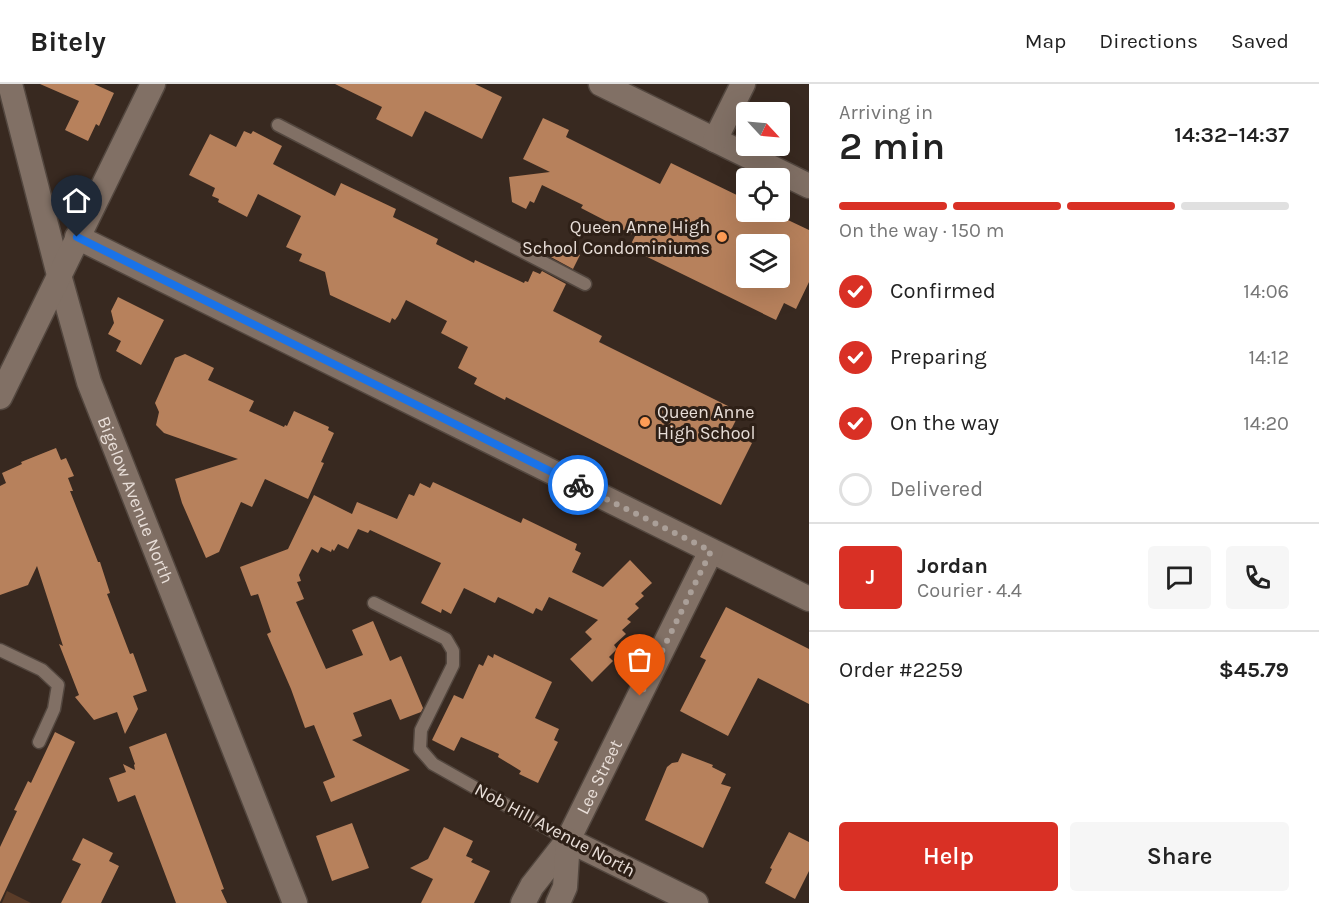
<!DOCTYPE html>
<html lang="en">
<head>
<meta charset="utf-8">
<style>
	body { margin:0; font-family:Karla,sans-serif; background:#f6f6f6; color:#222; height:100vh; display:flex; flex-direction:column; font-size:22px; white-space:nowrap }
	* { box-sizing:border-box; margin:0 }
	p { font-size:20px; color:#767676 }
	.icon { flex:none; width:33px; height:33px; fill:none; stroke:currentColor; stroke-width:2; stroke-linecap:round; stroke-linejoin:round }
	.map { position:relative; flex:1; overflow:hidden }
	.drawer { display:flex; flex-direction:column; background:#fff; width:510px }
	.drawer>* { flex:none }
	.needle { width:39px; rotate:116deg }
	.buttons { position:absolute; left:736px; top:18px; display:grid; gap:12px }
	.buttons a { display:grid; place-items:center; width:54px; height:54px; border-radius:6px; background:#fff; box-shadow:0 6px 24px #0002; font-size:30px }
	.pin { position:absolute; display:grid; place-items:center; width:51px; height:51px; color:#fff; margin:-62px -26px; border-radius:50% 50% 50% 0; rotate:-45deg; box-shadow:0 0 6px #0007 }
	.pin .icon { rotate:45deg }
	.courier { position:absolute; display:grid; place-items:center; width:60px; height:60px; margin:-30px; border:4px solid #1a73e8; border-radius:50%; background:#fff; color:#222; box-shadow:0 2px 8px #0007 }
	.headline em { font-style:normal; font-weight:600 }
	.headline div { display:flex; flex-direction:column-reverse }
	.headline { display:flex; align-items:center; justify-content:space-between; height:102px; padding:0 30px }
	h1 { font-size:39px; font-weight:600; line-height:45px }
	.bar { display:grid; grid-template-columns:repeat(4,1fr); gap:9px 6px; align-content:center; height:72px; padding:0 30px }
	.bar i { height:8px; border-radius:4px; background:#e0e0e0 }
	.bar .on { background:#d93025 }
	.bar p { grid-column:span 4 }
	.line { display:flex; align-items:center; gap:15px; padding:0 30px; border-top:2px solid #e0e0e0 }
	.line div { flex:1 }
	.round { display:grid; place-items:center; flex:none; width:63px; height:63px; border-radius:6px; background:#f6f6f6 }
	ol { padding:0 30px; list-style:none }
	li { display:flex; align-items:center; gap:18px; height:66px }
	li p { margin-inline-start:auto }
	li .icon { padding:6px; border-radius:50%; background:#d93025; color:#fff; stroke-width:4 }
	li:last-child { color:#767676 }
	li i { width:33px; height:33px; border:3px solid #e0e0e0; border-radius:50% }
	.action { display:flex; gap:12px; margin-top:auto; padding:12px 30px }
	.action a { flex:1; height:69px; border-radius:6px; background:#d93025; color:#fff; font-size:24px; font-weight:600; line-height:69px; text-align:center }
	.action a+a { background:#f6f6f6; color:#222 }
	header { display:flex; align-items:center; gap:36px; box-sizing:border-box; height:84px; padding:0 30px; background:#fff; border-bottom:2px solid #e0e0e0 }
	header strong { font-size:28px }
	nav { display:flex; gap:33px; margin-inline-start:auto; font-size:21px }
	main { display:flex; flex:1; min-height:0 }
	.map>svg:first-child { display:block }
</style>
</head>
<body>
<header>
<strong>Bitely</strong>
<nav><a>Map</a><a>Directions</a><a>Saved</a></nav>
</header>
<main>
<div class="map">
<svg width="809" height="819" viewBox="0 0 809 819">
	<rect width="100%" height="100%" fill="#382920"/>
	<polygon fill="#5b3c28" points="7,807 31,819 2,819"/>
	<g fill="#b7815c" fill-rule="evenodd">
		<polygon points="40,0 94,0 114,9 99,42 96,40 88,57 65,46 79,17"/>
		<polygon points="335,0 475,0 502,13 482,55 425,27 412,53 376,35 382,23"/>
		<path d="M543,34L569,46L566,53L660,100L671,79L747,116V128H771L809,146V198L796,225L784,219L776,236L629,164L635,152L581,124L583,121L542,101L534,119L530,117L526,125L512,118L509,93L550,88L523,75ZM747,160H780V194H747Z"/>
		<polygon points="244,47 251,50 253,47 282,62 273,80 335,112 341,99 396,125 393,133 438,155 436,160 474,179 475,176 524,199 525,197 528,198 533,187 540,190 542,187 566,200 553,227 602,252 599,258 740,328 730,348 752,359 721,421 506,313 505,316 474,300 477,294 458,284 468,263 441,249 447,237 406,216 398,232 395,236 392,234 390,239 330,211 325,188 299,177 302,170 286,163 301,132 258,110 247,133 218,118 219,115 212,112 215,104 189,91 210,50 236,63"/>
		<polygon points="555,159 580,171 573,185 549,172"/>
		<polygon points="118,213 164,236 141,281 116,267 121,257 108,250 114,239 111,227"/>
		<polygon points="185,270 214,284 208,296 254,317 249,327 284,343 285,341 287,342 294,327 329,343 328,346 334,349 321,378 324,379 308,415 265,395 252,423 241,418 219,468 206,474 182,419 175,395 238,375 164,349 156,341 159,328 155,319 175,274"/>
		<polygon points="56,364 61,376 66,374 74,392 68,394 73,407 70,407 98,478 100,478 110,509 107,510 130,570 133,569 147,607 133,612 138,625 125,650 117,628 94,636 75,613 79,611 59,560 63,562 37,482 28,501 0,511 0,402 6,399 2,389 22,380 21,378"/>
		<polygon points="433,398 521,439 523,434 577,460 575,466 581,469 572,488 603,503 630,476 652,499 641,509 644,512 635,520 639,524 627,535 631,538 622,546 626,550 614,561 617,565 609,573 613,577 592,598 570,575 592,555 585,548 598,536 549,513 542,527 536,524 533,530 498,513 495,519 464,504 451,530 442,525 441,529 421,519 441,479 370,446 368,449 358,445 348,465 338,460 334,467 332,465 331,468 321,463 318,469 312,465 299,491 301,497 297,498 304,515 296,518 326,585 363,571 352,546 373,537 390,577 401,572 423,624 421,628 400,636 391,615 353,629 362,652 352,656 410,686 331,718 323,698 335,693 314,641 305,644 291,605 267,550 271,548 258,510 251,512 240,483 288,465 314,411 352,430 357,418 397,435 409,410 414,412 420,399 430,404"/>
		<polygon points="726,523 809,565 809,620 758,594 728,652 680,627 706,576 700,573"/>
		<polygon points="494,570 552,598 535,634 559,645 554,656 558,658 538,699 519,690 521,687 498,673 499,670 461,653 454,667 432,656 454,611 463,615 479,580 483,582 488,571 493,574"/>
		<polygon points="55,648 75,658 0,818 0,763 17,727 14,726 28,697 31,699"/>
		<polygon points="166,649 224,805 221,806 227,819 176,819 135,711 118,718 109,694 126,688 123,680 135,686 134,681 135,680 129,663"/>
		<polygon points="682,669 713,681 712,683 726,690 721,700 731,703 703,764 645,736 667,683 672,679 678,678"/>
		<polygon points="352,739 369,784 332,797 316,752"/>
		<polygon points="444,743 473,757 466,772 473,775 471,778 490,787 474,819 421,819 433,795 410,784 428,775"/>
		<polygon points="789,748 809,758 809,787 795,815 765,799 772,785 770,784"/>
		<polygon points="83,754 113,769 109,777 119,782 101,819 61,819 81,780 72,776"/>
	</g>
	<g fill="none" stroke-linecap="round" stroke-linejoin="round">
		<defs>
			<g id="lane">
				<polyline points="278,41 585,200"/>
				<polyline points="374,519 446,555 453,567 453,581 421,646 420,665 433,680 568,756"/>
				<polyline points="0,566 42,586 58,601 54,625 39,658"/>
			</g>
			<g id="street">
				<path id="s1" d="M10,0L59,191L89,298L295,819"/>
				<polyline points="601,0 809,102"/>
				<polyline points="715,56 743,0"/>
				<polyline points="77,153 809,515"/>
				<polyline points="0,313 153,0"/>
				<polyline points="568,756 696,819"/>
				<path id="s2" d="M523,819L532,802L568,756L711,467"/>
				<polyline points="558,819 565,803 568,756"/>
			</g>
		</defs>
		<use href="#lane" stroke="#53473f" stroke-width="15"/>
		<use href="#street" stroke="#53473f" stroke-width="27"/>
		<use href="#lane" stroke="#817065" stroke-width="12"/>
		<use href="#street" stroke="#817065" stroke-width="24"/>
	</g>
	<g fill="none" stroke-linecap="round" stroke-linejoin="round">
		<polyline stroke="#aa9f98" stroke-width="6" stroke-dasharray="0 10.8" points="578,401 711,467 640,612"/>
		<polyline stroke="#1a73e8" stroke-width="8" points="77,153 578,401"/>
	</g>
	<g fill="#fd9c56" stroke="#2e2017" stroke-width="2">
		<circle cx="722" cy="153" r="6"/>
		<circle cx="645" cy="338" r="6"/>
	</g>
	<g text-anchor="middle" stroke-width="6" stroke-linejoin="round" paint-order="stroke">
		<g font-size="18" fill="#e8ded8" stroke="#2e2017" text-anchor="end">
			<text x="710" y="149">Queen Anne High<tspan x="710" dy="21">School Condominiums</tspan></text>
			<text x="657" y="334" text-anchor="start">Queen Anne<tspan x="657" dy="21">High School</tspan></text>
		</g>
		<g font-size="18" fill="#e8ded8" stroke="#2e2017">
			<text dy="6" stroke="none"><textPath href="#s1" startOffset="435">Bigelow Avenue North</textPath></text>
			<text dy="6" stroke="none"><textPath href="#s2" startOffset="148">Lee Street</textPath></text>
			<text transform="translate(555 746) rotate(28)" y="6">Nob Hill Avenue North</text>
		</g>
	</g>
</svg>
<div class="buttons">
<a><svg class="needle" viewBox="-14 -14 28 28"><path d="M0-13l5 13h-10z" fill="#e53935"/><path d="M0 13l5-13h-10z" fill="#767676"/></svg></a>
<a><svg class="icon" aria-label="locate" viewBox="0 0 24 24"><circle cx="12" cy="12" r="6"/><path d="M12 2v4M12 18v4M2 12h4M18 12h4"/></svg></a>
<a><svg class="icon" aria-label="layers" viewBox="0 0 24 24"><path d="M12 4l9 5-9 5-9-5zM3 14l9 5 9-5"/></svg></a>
</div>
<div class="pin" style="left:640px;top:612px;background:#ea580c"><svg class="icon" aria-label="bag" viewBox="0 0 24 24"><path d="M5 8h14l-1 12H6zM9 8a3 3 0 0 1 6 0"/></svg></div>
<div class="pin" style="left:77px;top:153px;background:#1f2937"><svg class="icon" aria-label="home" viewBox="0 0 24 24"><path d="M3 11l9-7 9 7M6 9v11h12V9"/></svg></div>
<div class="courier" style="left:578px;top:401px"><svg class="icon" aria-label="bike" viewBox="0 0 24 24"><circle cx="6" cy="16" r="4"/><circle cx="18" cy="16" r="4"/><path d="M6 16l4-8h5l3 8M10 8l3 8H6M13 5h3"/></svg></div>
</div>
<section class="drawer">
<div class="headline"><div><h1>2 min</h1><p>Arriving in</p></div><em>14:32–14:37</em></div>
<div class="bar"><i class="on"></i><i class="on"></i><i class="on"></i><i></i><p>On the way · 150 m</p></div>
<ol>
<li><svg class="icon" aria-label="check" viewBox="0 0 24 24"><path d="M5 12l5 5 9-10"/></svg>Confirmed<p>14:06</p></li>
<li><svg class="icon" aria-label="check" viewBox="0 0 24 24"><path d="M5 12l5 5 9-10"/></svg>Preparing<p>14:12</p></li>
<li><svg class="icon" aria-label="check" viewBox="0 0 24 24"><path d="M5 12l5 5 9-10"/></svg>On the way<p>14:20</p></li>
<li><i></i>Delivered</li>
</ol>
<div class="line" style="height:108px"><b class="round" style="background:#d93025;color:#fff">J</b><div><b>Jordan</b><p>Courier · 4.4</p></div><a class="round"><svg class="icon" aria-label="chat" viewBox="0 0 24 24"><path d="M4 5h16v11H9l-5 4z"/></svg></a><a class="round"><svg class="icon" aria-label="phone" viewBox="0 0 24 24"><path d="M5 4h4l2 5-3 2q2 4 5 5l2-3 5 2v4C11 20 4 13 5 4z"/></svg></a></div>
<div class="line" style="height:78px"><div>Order #2259</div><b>$45.79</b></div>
<div class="action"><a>Help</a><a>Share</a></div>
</section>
</main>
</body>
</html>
